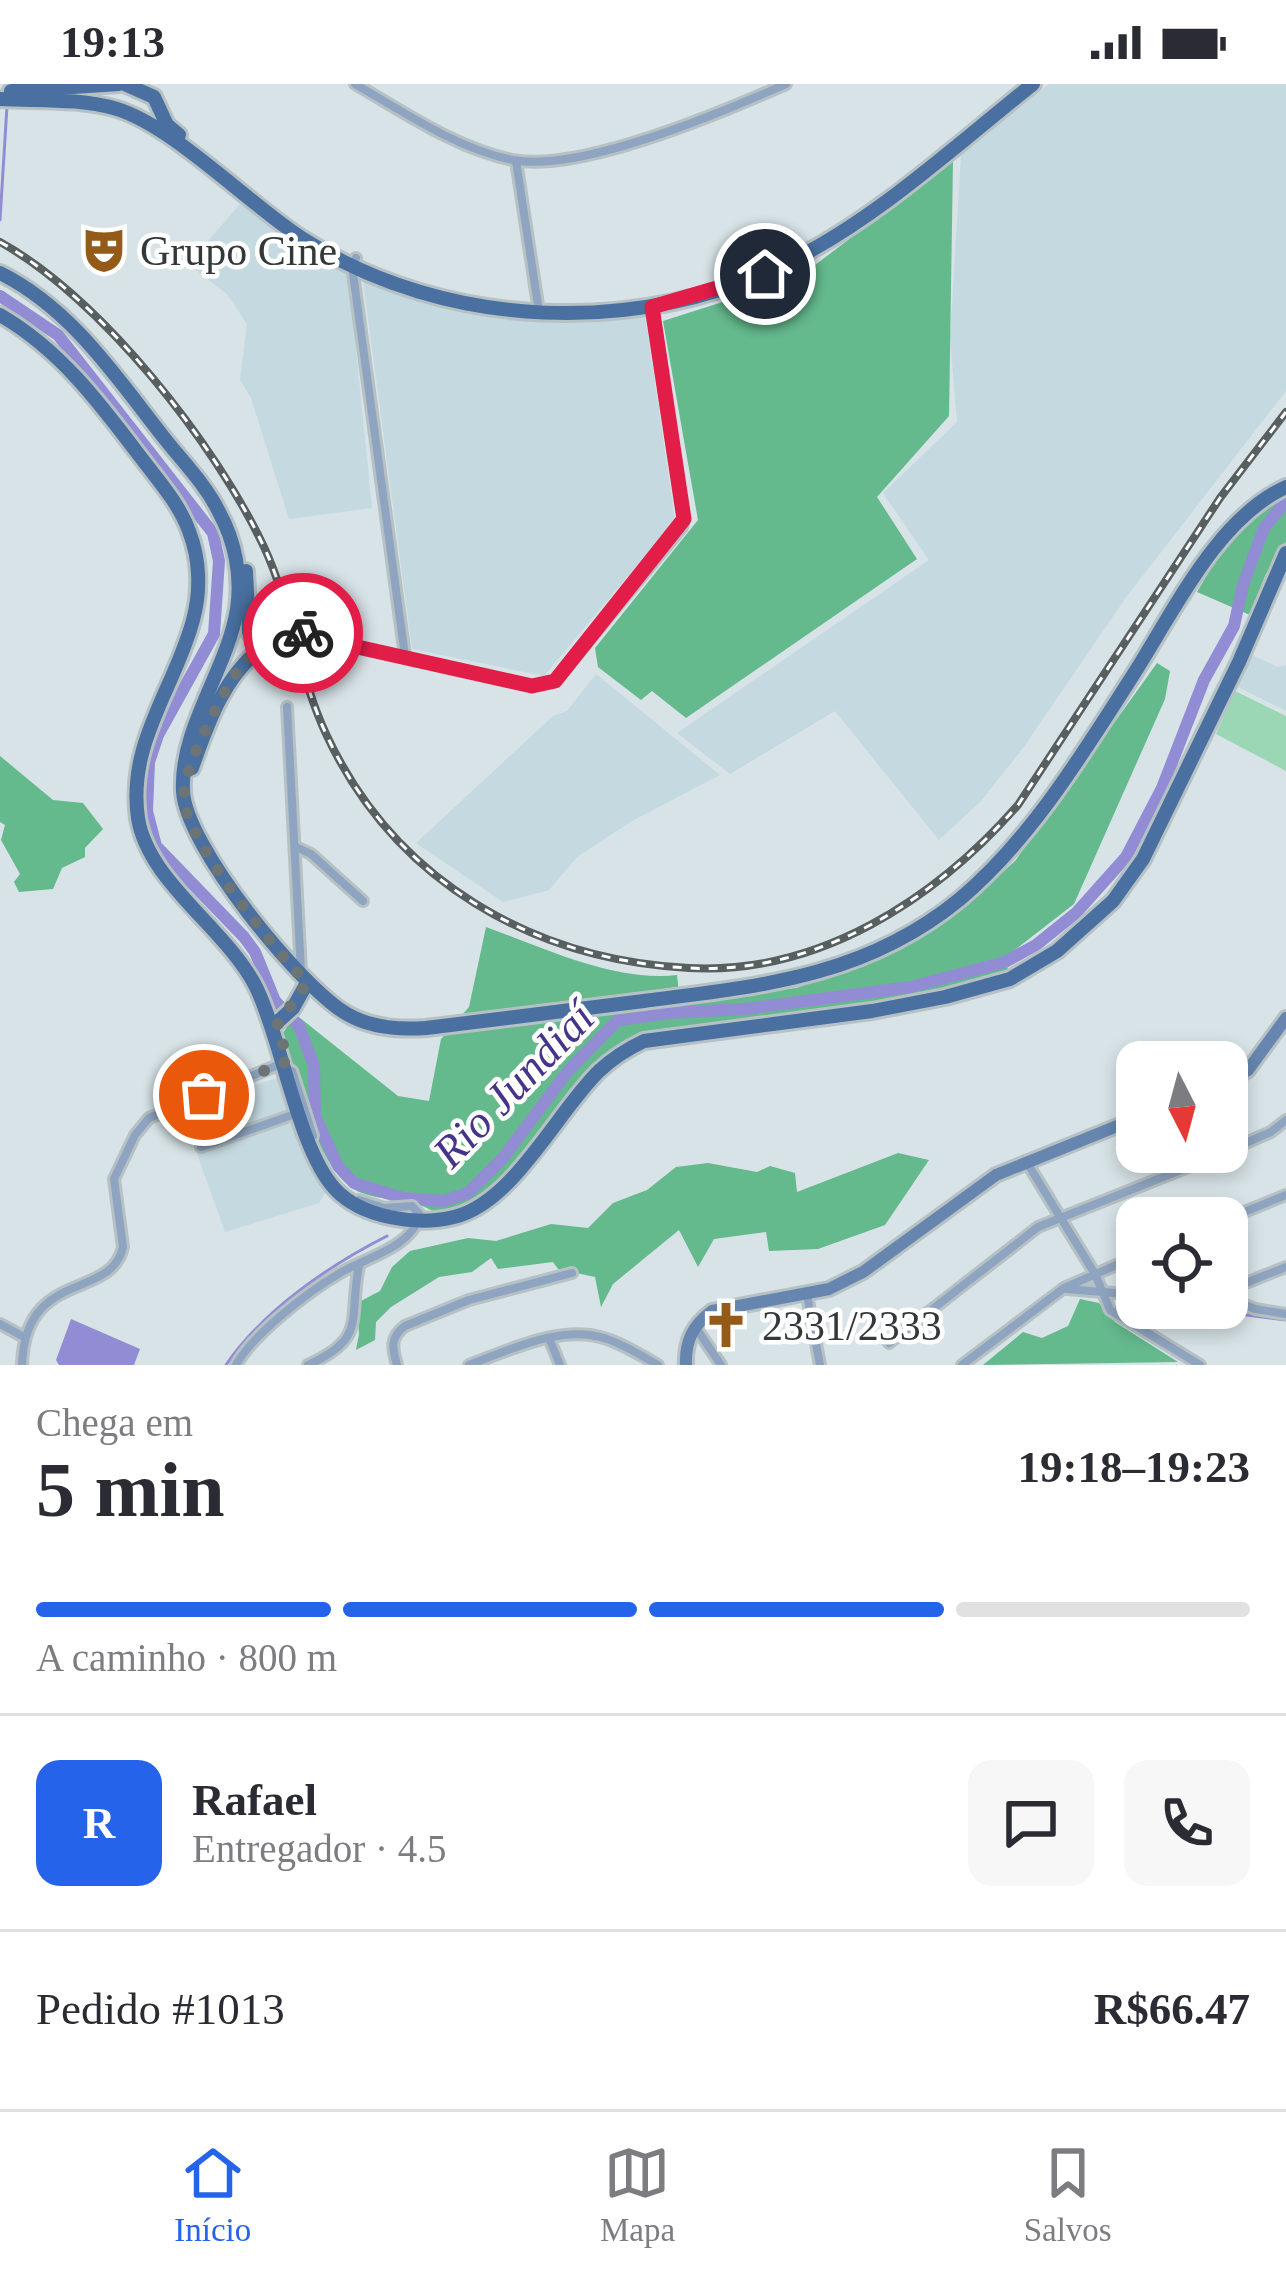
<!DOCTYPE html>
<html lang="pt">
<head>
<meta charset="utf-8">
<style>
	body { margin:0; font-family:Georgia,serif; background:#f7f7f7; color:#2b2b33; height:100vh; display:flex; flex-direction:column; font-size:45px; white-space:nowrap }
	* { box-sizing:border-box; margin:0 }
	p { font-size:39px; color:#7c7c81 }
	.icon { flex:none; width:66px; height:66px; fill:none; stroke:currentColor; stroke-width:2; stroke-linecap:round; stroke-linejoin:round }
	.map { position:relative; height:1281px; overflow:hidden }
	.panel { display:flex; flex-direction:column; background:#fff; flex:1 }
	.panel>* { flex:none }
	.needle { width:78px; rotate:174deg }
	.fabs { position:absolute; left:1116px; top:957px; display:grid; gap:24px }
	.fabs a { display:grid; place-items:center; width:132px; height:132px; border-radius:24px; background:#fff; box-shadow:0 6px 18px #0003; font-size:60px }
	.pin { position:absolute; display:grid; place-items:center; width:102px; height:102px; color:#fff; margin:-51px; border:6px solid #fff; border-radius:50%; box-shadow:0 3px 12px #0007 }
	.courier { position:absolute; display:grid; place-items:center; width:120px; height:120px; margin:-60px; border:9px solid #e11d48; border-radius:50%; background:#fff; color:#222; box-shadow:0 3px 15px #0007 }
	.summary em { font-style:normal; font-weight:700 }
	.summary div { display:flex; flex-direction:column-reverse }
	.summary { display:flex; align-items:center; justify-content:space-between; height:204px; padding:0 36px }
	h1 { font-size:78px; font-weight:700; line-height:90px }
	.bar { display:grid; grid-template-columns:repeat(4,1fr); gap:18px 12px; align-content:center; height:144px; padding:0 36px }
	.bar i { height:15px; border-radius:9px; background:#e1e1e2 }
	.bar .active { background:#2563eb }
	.bar p { grid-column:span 4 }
	.line { display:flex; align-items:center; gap:30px; padding:0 36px; border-top:3px solid #e1e1e2 }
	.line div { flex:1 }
	.round { display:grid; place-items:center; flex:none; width:126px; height:126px; border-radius:24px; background:#f7f7f7 }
	.status { display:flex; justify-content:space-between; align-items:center; height:84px; padding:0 60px; background:#fff; direction:ltr }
	.status svg { height:33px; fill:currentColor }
	.dock { display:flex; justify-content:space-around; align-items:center; height:168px; border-top:3px solid #e1e1e2; background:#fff; font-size:33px; color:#7c7c81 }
	.dock a { display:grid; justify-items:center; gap:6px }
	.dock .active { color:#2563eb }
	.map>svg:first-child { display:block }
</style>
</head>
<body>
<div class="status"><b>19:13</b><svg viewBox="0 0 49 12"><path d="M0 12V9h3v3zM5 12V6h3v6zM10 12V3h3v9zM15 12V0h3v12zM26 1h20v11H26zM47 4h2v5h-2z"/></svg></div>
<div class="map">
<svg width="1286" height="1281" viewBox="0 0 1286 1281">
	<rect width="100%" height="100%" fill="#d7e3e7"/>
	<g fill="#c5d9e0">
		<polygon points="1049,0 1286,0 1286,307 1127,512 1023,664 981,717 939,756 835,627 730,690 677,649 929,476 883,409 957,338 950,254 961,71"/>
		<polygon points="240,120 348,186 372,424 289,435 251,314 240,296 247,240 227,210 188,180"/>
		<polygon points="363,197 443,223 519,236 645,231 675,436 544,592 412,565"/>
		<polygon points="1252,571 1278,583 1286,581 1286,627 1238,603"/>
		<polygon points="596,590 720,691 632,737 577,773 549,806 503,818 416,759 553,632 567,627"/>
		<polygon points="277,994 326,1108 319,1119 225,1148 181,1025"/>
	</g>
	<polygon fill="#9bd6b5" points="1235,607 1286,632 1286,687 1216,650"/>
	<g fill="#64b98d">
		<polygon points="953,76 949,332 877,413 917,475 686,634 652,607 641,616 598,583 595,564 698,436 663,237 798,194"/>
		<path d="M1286,408V458L1265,492L1250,531L1197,508C1224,462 1239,436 1286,408Z"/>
		<path d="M1157,579L1170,587L1165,615L1074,820L1007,872L1008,889L958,904L869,922L639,949L591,986L503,1092L469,1123L436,1129C414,1114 386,1118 362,1109C317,1093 297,992 283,949L295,930L398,1012L429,1017L441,955L469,923L486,843C544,864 614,898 677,891L680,918L796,904L879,875L969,818L1015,777Z"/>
		<polygon points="0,672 53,716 83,719 103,745 85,764 85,773 62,784 53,805 19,808 14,798 20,790 1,756 5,741 0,738"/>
		<polygon points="898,1069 929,1076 885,1141 818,1165 769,1167 766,1148 714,1155 698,1183 679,1146 613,1200 601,1223 595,1193 558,1185 553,1178 498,1185 491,1174 472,1188 439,1193 391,1223 376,1238 375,1256 356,1266 359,1250 357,1219 380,1207 392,1183 410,1167 468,1154 496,1157 551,1140 588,1144 613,1119 647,1106 676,1083 708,1079 757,1088 770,1082 795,1089 797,1108"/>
		<polygon points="1080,1215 1099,1219 1115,1238 1178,1278 983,1281 1023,1248 1042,1254 1068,1242"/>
	</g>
	<polygon fill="#928cd4" points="71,1235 140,1265 134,1281 59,1281 56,1276"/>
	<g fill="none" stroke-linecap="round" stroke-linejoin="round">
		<g stroke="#928cd4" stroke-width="3">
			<polyline points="0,136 7,22"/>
			<polyline points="436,1122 444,1117"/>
			<polyline points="1125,1223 1137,1224"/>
			<polyline points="1149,1224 1207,1226 1286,1236"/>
			<path d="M226,1281C263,1227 328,1182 387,1152"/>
		</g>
		<polyline stroke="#928cd4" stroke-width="12" points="0,212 58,251 213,449 219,477 214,550 158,651 149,678 147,727 156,762 244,853 255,868 275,917 299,942 314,982 315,1032 338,1082 354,1099 403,1114 444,1117 468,1109 503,1074 568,987 618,936 669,929 745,925 911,903 1005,878 1036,861 1076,829 1126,773 1162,704 1204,596 1234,542 1243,501 1264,444 1286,417"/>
		<defs>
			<g id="street">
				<path d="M355,0C404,28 457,65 513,76C579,89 723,28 786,0"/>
				<polyline points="516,77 538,221"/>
				<polyline points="356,174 352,182 405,572"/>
				<polyline points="299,550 318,548 344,560 532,602 555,597 682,443 684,435 652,223"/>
				<polyline points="287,623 301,887"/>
				<polyline points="296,763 311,770 363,817"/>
				<polyline points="292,987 313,1052"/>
				<polyline points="201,1063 298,1029"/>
				<polyline points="1227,1067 1271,1048 1286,1036"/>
				<polyline points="1026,1077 1095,1190 1110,1226 1200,1281"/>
				<polyline points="1227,1135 1286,1111"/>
				<polyline points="1067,1205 1137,1211"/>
				<polyline points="807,1211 820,1281"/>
				<polyline points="1232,1213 1243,1200 1286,1183"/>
				<polyline points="1228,1214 1255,1225 1286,1230"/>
				<polyline points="0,1240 24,1253"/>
				<polyline points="696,1244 721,1281"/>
				<polyline points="549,1254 560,1281"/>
				<polyline points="889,1259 1038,1143 1226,1068"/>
				<path d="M22,1281C25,1184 111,1217 123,1163L114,1095L135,1051L149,1034L283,979"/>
				<path d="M236,1281C253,1250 309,1207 340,1189C367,1173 411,1164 420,1131L412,1122L384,1124L359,1116"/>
				<path d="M308,1281C368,1254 348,1235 359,1182"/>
				<path d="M397,1281C392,1264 390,1253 405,1242L469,1216L572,1189"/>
				<path d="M469,1281C510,1266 563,1239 607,1255C625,1261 642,1272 658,1281"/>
				<polyline points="962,1281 1064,1204 1137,1172"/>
			</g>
			<g id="secondary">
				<polyline points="1227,999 1248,986 1286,934"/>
				<path d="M686,1281C685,1257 693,1241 712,1227L829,1205L863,1188L996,1091L1137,1034"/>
			</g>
			<g id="primary">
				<polyline points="125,0 154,13 167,41 179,51"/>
				<polyline points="11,7 119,0"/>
				<path d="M0,15C39,17 80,14 117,25C173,42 250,121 303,155C446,246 641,253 791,177C879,133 956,61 1033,0"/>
				<path d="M0,189C72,225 116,293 165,355C183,378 206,401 219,428C235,457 242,492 237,525C227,587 180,643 183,707C185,761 300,903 347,930C371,944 399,946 426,944C499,935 571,926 644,917C761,902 865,893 960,815C1029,757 1080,674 1128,599C1171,534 1214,436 1286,403"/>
				<path d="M0,231C59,265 99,318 139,371C157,395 179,419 189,447C200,475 201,507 193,536C175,604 127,659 138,734C148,798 226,844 256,903C282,956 298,1065 335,1105C362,1134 417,1142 454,1133C514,1118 556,1029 599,987C613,974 627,965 644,957L872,927L945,913L1010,895L1057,867L1113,817L1143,775L1239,578L1286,469"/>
				<polyline points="246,487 249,548 254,554 269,559"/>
				<path d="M192,684C208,638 226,586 269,559"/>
				<polyline points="272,943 293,924 307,899"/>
			</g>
		</defs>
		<use href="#street" stroke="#b6c1c4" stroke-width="14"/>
		<use href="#secondary" stroke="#b6c1c4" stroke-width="18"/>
		<use href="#primary" stroke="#b6c1c4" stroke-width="20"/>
		<use href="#street" stroke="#8fa4c0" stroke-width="8"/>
		<use href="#secondary" stroke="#6686af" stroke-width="12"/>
		<use href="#primary" stroke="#4970a1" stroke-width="14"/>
		<defs>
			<path id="rail" d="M0,158C101,214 215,359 264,463C292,523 298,591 327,652C395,797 533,876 689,884C819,891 936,815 1018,721L1220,414L1286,328"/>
		</defs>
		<use href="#rail" stroke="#585f61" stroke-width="8"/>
		<use href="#rail" stroke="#fff" stroke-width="3" stroke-dasharray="9" stroke-linecap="butt"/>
		<defs>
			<polyline id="street-bridge" points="275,557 299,550"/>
		</defs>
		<use href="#street-bridge" stroke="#b6c1c4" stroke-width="14" stroke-linecap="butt"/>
		<use href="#street-bridge" stroke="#8fa4c0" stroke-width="8"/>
	</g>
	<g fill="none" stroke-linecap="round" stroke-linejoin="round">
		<path stroke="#6c7476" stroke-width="12" stroke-dasharray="0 21.6" d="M204,1011L288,977L277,941L307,899C275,866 190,761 184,717C181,694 206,644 217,623C241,576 252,563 303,549"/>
		<polyline stroke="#e11d48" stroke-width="15" points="303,549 313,547 344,560 532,602 555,597 684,435 652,223 765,190"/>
	</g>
	<defs>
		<symbol id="theatre-bare" viewBox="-9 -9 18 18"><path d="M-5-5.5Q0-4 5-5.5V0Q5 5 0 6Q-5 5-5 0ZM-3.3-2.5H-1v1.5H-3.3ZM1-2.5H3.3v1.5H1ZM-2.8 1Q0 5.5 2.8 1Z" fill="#945b18" stroke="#fff" stroke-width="2.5" paint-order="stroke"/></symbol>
		<symbol id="church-bare" viewBox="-9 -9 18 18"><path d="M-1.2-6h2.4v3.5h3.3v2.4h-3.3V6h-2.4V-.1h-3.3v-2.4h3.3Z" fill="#945b18" stroke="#fff" stroke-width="2.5" paint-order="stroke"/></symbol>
	</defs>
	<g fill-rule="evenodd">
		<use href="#theatre-bare" x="71" y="133" width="66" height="66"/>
		<use href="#church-bare" x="693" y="1208" width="66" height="66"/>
	</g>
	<g text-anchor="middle" stroke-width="9" stroke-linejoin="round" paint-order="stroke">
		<g font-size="42" fill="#333839" stroke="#fff" text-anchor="start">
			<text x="140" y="181">Grupo Cine</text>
			<text x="762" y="1256">2331/2333</text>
		</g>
		<g font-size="45" font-style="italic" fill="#45358a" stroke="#fff">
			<text transform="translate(513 1000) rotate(-46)" y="16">Rio Jundiaí</text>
		</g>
	</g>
</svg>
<div class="fabs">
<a><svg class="needle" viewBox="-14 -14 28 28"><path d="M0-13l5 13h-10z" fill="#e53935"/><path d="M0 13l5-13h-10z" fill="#7c7c81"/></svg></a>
<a><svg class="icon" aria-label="locate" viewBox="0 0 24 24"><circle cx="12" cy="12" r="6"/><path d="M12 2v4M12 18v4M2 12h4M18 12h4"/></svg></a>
</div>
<div class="pin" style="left:204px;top:1011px;background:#ea580c"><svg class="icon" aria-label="bag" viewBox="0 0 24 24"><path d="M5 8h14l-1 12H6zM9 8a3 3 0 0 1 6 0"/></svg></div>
<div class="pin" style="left:765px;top:190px;background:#1f2937"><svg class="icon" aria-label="home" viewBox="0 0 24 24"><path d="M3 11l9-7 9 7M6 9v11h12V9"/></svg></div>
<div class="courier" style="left:303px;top:549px"><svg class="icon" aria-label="bike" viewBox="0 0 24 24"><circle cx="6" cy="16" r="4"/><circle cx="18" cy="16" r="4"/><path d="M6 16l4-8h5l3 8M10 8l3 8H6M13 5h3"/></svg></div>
</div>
<section class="panel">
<div class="summary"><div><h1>5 min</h1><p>Chega em</p></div><em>19:18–19:23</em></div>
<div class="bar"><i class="active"></i><i class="active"></i><i class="active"></i><i></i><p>A caminho · 800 m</p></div>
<div class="line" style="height:216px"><b class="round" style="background:#2563eb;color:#fff">R</b><div><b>Rafael</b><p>Entregador · 4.5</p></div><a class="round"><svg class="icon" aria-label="chat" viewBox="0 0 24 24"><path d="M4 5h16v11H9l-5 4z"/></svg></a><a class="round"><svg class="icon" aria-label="phone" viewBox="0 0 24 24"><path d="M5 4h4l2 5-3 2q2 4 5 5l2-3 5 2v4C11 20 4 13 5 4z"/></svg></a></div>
<div class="line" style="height:156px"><div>Pedido #1013</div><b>R$66.47</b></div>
</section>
<nav class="dock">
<a class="active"><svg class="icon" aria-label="home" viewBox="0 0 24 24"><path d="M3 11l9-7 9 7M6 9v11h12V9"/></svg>Início</a>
<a><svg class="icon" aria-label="map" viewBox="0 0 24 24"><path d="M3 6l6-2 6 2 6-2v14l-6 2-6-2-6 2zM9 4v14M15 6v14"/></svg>Mapa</a>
<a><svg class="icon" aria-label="saved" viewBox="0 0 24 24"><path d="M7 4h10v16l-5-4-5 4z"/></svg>Salvos</a>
</nav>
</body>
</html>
